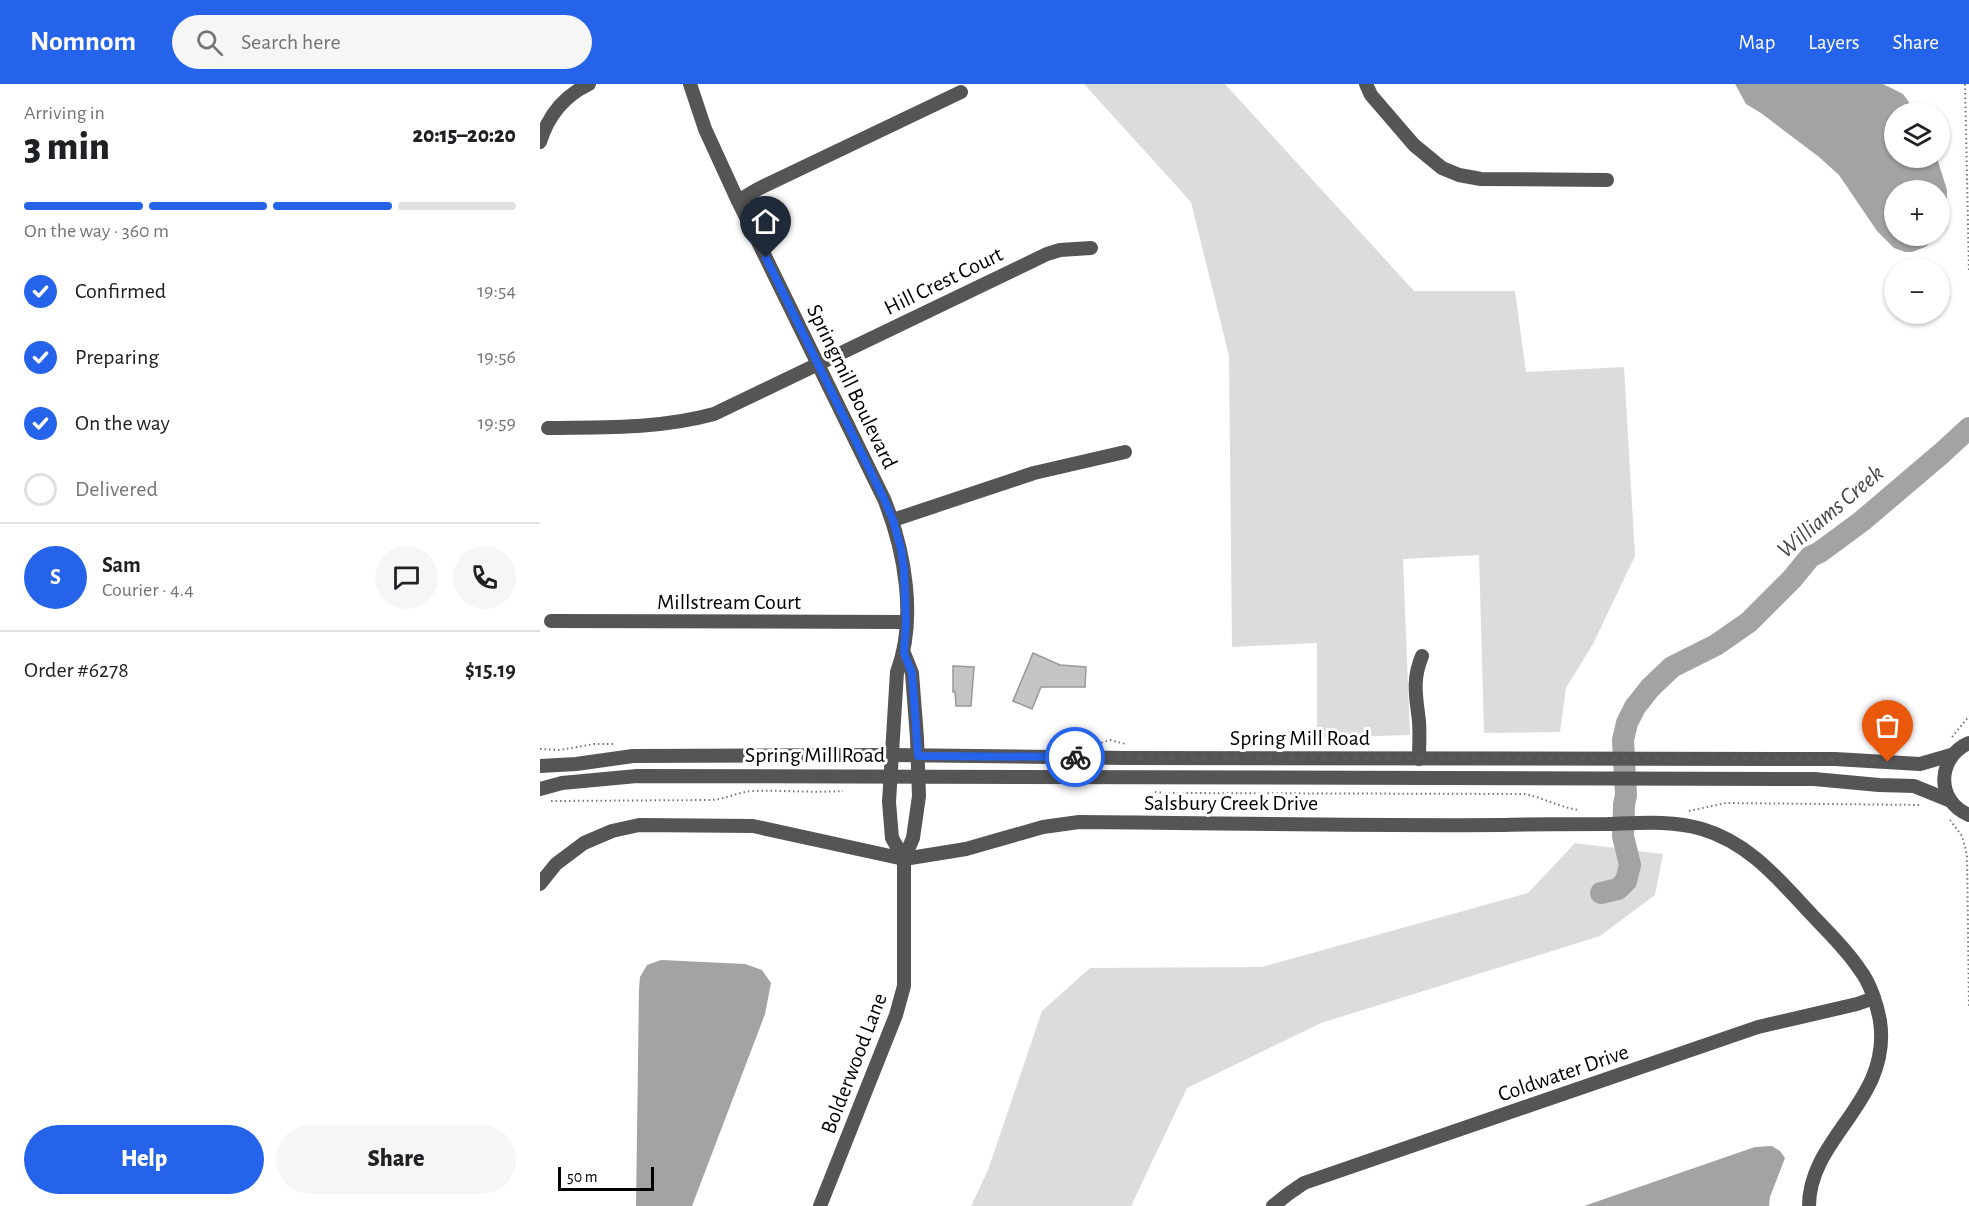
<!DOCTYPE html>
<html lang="en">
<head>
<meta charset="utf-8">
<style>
	body { margin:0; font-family:"Alegreya Sans",sans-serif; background:#f6f6f6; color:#202124; height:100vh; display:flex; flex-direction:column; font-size:22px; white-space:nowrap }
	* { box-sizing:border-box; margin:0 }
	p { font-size:20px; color:#757577 }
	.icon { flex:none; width:33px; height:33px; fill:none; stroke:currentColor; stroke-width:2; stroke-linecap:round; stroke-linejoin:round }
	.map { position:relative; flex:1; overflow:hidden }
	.sheet { display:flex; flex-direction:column; background:#fff; width:540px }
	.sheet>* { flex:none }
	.tools { position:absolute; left:1344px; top:18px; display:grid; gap:12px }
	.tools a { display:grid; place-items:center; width:66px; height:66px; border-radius:50%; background:#fff; box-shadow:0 2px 4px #0004; font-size:30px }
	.scale { position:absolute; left:18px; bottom:15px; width:96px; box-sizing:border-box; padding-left:6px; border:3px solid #000; border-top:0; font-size:16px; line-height:21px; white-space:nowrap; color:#000; -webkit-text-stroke:4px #fff; paint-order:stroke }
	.pin { position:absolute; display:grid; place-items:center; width:51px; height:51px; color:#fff; margin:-62px -26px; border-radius:50% 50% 50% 0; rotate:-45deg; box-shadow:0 0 6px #0007 }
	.pin .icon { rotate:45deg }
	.courier { position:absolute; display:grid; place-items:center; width:60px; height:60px; margin:-30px; border:4px solid #2563eb; border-radius:50%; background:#fff; color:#222; box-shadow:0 2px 8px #0007 }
	.overview em { font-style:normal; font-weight:800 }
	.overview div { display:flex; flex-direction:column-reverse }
	.overview { display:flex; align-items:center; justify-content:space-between; height:102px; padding:0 24px }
	h1 { font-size:39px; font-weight:800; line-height:45px }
	.bar { display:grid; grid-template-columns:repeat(4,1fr); gap:9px 6px; align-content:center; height:72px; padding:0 24px }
	.bar i { height:8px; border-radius:4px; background:#e0e0e0 }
	.bar .current { background:#2563eb }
	.bar p { grid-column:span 4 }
	.line { display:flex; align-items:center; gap:15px; padding:0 24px; border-top:2px solid #e0e0e0 }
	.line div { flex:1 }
	.round { display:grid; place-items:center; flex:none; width:63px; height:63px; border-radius:32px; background:#f6f6f6 }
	ol { padding:0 24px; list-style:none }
	li { display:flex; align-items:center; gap:18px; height:66px }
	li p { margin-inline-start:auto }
	li .icon { padding:6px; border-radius:50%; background:#2563eb; color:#fff; stroke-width:4 }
	li:last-child { color:#757577 }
	li i { width:33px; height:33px; border:3px solid #e0e0e0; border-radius:50% }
	.primary-button { display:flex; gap:12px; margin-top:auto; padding:12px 24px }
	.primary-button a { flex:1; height:69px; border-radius:36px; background:#2563eb; color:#fff; font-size:24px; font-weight:800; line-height:69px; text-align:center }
	.primary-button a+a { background:#f6f6f6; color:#202124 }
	header { display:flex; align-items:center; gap:36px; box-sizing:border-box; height:84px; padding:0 30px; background:#2563eb; color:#fff }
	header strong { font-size:28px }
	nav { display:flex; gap:33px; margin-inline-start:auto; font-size:21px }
	.search { width:420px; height:54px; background:#f6f6f6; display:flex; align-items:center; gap:15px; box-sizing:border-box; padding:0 21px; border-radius:33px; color:#757577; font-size:22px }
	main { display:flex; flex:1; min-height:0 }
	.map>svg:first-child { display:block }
</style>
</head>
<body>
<header>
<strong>Nomnom</strong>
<div class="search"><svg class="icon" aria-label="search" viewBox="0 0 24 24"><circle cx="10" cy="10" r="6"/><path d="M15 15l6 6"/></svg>Search here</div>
<nav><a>Map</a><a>Layers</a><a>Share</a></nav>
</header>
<main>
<section class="sheet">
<div class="overview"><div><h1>3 min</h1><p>Arriving in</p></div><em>20:15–20:20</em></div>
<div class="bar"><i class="current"></i><i class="current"></i><i class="current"></i><i></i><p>On the way · 360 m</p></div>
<ol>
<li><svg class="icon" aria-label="check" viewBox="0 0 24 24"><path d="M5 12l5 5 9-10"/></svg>Confirmed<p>19:54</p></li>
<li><svg class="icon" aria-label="check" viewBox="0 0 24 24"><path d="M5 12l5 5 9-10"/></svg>Preparing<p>19:56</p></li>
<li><svg class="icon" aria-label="check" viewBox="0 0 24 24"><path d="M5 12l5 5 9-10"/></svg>On the way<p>19:59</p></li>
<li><i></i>Delivered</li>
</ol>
<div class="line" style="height:108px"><b class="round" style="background:#2563eb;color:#fff">S</b><div><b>Sam</b><p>Courier · 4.4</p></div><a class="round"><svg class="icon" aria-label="chat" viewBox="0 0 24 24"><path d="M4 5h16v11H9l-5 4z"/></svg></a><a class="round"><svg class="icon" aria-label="phone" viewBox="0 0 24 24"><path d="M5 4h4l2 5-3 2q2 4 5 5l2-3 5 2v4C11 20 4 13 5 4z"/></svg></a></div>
<div class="line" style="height:78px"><div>Order #6278</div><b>$15.19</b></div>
<div class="primary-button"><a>Help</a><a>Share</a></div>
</section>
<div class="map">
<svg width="1429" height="1122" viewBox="0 0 1429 1122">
	<rect width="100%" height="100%" fill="#fff"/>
	<g fill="#dcdcdc">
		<polygon points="544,0 685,0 874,207 975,207 986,288 1084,283 1095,472 1053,560 1026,604 1020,648 944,649 939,471 863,475 870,651 777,654 777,559 692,563 689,272 651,118"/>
		<polygon points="1035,759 1123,770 1115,811 1060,852 781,939 647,1004 591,1122 431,1122 448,1086 502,927 550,884 722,883 988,809"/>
	</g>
	<g fill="#a3a3a3" fill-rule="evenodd">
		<path d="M1195,0H1343L1363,10L1376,28H1354V74H1397L1407,106V144L1400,152L1385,163L1372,168H1365L1354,164L1337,147L1299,91L1279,73L1221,29L1206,20ZM1354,106H1400V152H1354Z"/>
		<polygon points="121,876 205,880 222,886 231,899 225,930 152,1122 96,1122 99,905 100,893 107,881"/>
		<polygon points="1232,1062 1240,1067 1245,1074 1230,1113 1229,1122 1044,1122 1215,1063"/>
	</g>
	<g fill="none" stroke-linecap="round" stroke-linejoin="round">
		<polyline stroke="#a3a3a3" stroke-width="22" points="1061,809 1078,805 1086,797 1090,781 1083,752 1084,721 1086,711 1083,656 1087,639 1095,623 1110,604 1132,583 1176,561 1209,538 1252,495 1270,473 1280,468 1322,437 1402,369 1429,344"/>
	</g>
	<g fill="#c4c4c4" stroke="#999" stroke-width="1.5">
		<polygon points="493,569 520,581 546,583 545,603 501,603 492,625 473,617"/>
		<polygon points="413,582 434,583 431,622 416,622 415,608 413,608"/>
	</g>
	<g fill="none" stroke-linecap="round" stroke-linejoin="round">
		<g stroke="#777" stroke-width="2" stroke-dasharray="1.5 3" stroke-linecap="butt">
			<polyline points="1425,0 1429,188"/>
			<polyline points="1412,653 1429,632"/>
			<polyline points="557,660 570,656 586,660"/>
			<polyline points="0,665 20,666 54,660 74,660"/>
			<path d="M615,708L625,709L985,710C1003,714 1020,723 1038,726"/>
			<path d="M11,717L171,716C186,715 198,708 213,707C243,706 273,709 303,707"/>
			<polyline points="1149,727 1186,719 1382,721"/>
			<polyline points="1410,736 1422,752 1427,771 1429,923"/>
		</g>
		<g stroke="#555" stroke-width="14">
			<path d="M150,0L165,45L198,117L344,415C365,467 377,535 357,588L349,718L352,754L364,775"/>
			<polyline points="826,0 831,11 874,61 902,84 919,91 941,95 1067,96"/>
			<path d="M0,58C8,32 24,12 49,0"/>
			<polyline points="198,117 218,105 421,8"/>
			<path d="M8,344C64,343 119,345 174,330L507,170L520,166L551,164"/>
			<polyline points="353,436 494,389 585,368"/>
			<polyline points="11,537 366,538"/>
			<path d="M1429,659C1397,673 1395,717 1429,731"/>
			<path d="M879,675C879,662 880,650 879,637C876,612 872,596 882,572"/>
			<polyline points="0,682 36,680 93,672 351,671 586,674 1295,675 1380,680 1411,671"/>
			<polyline points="0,705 22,699 97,692 1274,695 1339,701 1374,702 1411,717"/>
			<path d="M0,800L16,780L44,759L72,747L99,741L213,742L364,775L426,765L503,743L539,738C679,739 818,742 958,741C995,740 1032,740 1068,740C1099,739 1132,736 1162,745C1210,759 1240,797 1273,832C1289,849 1307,866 1320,886C1330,899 1337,920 1340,937C1352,1017 1269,1053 1269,1122"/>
			<polyline points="280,1122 356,931 364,902 364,775 373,754 379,712 377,654 372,589 364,569"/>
			<polyline points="733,1122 748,1110 764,1099 1218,943 1317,920 1334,914"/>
		</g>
	</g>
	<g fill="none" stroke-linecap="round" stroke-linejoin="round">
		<polyline stroke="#595959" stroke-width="6" stroke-dasharray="0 10.8" points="535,673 1295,675 1348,678"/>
		<polyline stroke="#2563eb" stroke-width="8" points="226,174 344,415 353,436 361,465 364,485 366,538 364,569 372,589 378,672 535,673"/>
	</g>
	<g text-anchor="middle" stroke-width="6" stroke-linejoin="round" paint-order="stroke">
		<g font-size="22" fill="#000" stroke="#fff">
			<text transform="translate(403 196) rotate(-26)" y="8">Hill Crest Court</text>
			<text transform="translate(313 302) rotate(64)" y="8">Springmill Boulevard</text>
			<text x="189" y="525">Millstream Court</text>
			<text x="760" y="661">Spring Mill Road</text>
			<text x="275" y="678">Spring Mill Road</text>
			<text x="691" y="726">Salsbury Creek Drive</text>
			<text transform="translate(313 979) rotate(-69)" y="8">Bolderwood Lane</text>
			<text transform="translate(1023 988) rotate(-19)" y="8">Coldwater Drive</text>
		</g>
		<g font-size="24" font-style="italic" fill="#444" stroke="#fff">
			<text transform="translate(1290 427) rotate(-40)" y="8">Williams Creek</text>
		</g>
	</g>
</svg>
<div class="tools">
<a><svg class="icon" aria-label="layers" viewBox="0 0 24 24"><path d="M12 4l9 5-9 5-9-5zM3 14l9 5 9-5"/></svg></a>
<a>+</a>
<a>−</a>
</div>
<div class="scale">50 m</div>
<div class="pin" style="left:1348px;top:678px;background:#ea580c"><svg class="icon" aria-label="bag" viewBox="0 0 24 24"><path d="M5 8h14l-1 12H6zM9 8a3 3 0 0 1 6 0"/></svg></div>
<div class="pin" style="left:226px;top:174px;background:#1f2937"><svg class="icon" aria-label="home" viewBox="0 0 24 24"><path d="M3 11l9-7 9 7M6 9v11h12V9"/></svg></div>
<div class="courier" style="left:535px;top:673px"><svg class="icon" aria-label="bike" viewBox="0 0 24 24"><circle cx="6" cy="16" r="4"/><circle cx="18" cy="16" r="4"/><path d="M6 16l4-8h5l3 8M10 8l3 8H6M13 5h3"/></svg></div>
</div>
</main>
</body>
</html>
